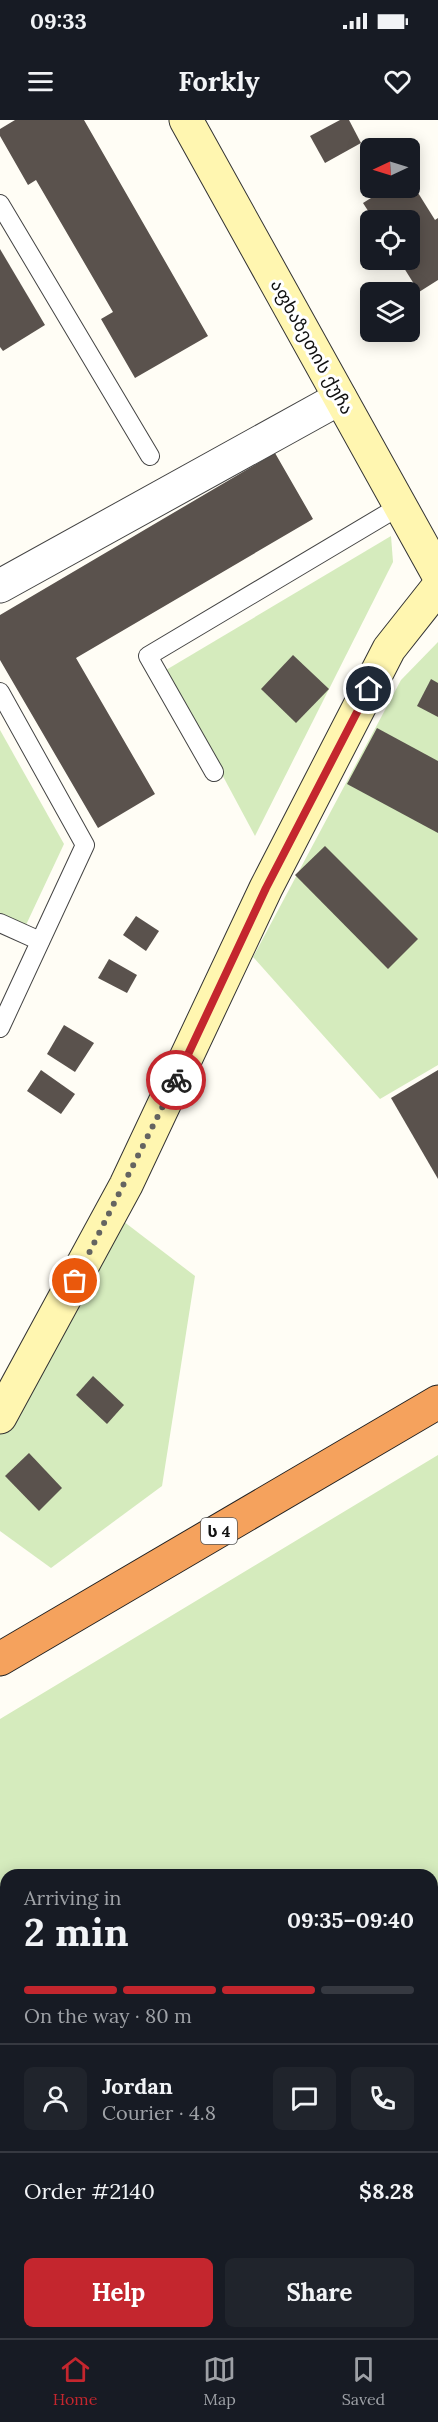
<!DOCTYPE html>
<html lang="en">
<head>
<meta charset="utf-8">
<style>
	body { margin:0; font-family:Lora,"Noto Sans Georgian",serif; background:#20242c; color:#f1f3f6; height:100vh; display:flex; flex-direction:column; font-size:22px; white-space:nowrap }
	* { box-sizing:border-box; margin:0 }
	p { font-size:20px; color:#9ea1a6 }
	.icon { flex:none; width:33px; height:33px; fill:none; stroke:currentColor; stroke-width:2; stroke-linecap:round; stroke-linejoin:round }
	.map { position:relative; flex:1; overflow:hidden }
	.details { position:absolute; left:0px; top:1749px; width:438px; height:470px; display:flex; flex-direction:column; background:#171b24; border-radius:18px 18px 0 0; box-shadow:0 3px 15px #0003 }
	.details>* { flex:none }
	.needle { width:39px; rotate:266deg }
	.tools { position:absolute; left:360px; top:18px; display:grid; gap:12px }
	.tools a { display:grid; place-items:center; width:60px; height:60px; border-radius:9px; background:#171b24; box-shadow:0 3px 15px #0003; font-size:30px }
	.pin { position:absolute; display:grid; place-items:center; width:51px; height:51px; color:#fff; margin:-26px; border:3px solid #fff; border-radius:50%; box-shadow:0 2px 6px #0007 }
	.courier { position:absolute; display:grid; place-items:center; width:60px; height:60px; margin:-30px; border:4px solid #c4262e; border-radius:50%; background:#fff; color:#222; box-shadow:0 2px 8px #0007 }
	.head em { font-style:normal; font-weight:800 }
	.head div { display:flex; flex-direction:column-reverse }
	.head { display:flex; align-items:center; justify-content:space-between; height:102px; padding:0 24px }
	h1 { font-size:39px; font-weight:800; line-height:45px }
	.bar { display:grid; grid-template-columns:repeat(4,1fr); gap:9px 6px; align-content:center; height:72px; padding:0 24px }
	.bar i { height:8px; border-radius:4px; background:#363941 }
	.bar .current { background:#c4262e }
	.bar p { grid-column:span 4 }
	.line { display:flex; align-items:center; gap:15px; padding:0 24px; border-top:2px solid #363941 }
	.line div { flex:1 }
	.round { display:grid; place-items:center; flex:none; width:63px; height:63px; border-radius:9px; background:#20242c }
	.action { display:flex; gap:12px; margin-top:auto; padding:12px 24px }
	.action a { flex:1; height:69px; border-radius:9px; background:#c4262e; color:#fff; font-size:24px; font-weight:800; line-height:69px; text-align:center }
	.action a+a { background:#20242c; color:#f1f3f6 }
	.status { display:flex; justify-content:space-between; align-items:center; height:42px; padding:0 30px; background:#171b24; direction:ltr }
	.status svg { height:16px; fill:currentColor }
	header { display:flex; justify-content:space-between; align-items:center; height:78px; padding:0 24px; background:#171b24; font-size:27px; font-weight:800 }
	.dock { display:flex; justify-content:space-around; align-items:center; height:84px; border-top:2px solid #363941; background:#171b24; font-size:16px; color:#9ea1a6 }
	.dock a { display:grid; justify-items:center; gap:3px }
	.dock .current { color:#c4262e }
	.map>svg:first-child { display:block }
</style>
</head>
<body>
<div class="status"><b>09:33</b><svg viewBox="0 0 49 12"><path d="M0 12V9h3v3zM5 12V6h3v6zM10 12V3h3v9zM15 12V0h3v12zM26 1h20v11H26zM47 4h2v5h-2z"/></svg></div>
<header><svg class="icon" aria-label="menu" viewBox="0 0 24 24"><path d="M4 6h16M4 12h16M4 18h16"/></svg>Forkly<svg class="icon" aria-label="heart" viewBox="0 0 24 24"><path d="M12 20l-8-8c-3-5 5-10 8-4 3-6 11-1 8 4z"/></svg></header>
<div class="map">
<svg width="438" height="2218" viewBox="0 0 438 2218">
	<rect width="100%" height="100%" fill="#fffdf5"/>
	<g fill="#d5ebbd" fill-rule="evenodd">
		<polygon points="391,416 393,442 255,716 166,550"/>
		<polygon points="438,522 438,945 380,979 253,837 401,560"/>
		<polygon points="0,610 64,724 25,807 0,796"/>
		<polygon points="119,1098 195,1156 162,1366 51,1448 0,1411 0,1272"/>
		<path d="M438,1335V2218H0V1599ZM6,1755H432V2212H6Z"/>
	</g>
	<g fill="#5a524d">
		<polygon points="15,0 84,0 208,216 135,258 101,199 113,192 36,60 28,65 0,16 0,9"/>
		<polygon points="340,0 349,0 361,23 325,43 310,16"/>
		<polygon points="410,60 435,100 438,98 438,160 419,172 399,140 410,140 410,100 374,100 363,83 387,68 410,68"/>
		<polygon points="0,129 45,205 3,231 0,227"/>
		<polygon points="275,333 313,399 76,538 155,674 98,708 0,540 0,495"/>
		<polygon points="293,535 329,569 296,603 261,569"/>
		<polygon points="431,559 438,563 438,597 417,586"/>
		<polygon points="377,608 438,641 438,713 347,664"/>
		<polygon points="325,726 418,819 388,849 295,755"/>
		<polygon points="136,796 159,811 146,831 123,815"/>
		<polygon points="109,839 137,855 127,873 98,858"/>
		<polygon points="64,905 94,923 75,952 47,934"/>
		<polygon points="41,950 75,974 61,994 27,971"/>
		<polygon points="438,950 438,1059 391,978"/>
		<polygon points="93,1256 124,1285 107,1304 76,1275"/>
		<polygon points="29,1333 62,1368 39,1391 5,1356"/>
	</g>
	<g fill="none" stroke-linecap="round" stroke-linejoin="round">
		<defs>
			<g id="lane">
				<polyline points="0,84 150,336"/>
				<polyline points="0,572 85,725 0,908"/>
				<polyline points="214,652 148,536 400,386"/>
				<polyline points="0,803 40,821"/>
			</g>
			<g id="street">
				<polyline points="0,466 340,278"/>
				<polyline points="0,1786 6,1797"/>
				<polyline points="227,2212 230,2218"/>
			</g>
			<g id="secondary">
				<polyline points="186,0 438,454"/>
				<polyline points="0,1297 126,1065 266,768 389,529 438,467"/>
			</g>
			<polyline id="highway" points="0,1539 438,1282"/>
		</defs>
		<use href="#lane" stroke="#444" stroke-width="20"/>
		<use href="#street" stroke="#444" stroke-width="35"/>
		<use href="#secondary" stroke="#333" stroke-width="35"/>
		<use href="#highway" stroke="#222" stroke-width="35"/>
		<use href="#lane" stroke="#fff" stroke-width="18"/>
		<use href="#street" stroke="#fff" stroke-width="33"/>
		<use href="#secondary" stroke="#fff6b0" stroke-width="33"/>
		<use href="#highway" stroke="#f5a25d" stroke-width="33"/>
	</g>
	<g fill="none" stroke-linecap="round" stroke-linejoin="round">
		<polyline stroke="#646461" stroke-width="6" stroke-dasharray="0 10.8" points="75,1161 176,960"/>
		<polyline stroke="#c4262e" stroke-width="8" points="176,960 266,768 369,569"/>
	</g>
	<g text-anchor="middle" stroke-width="6" stroke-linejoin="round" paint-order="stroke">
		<rect fill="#fff" stroke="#585858" stroke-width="1.5" x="201" y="1398" width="36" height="26" rx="4.5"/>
		<g font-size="16" font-weight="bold" fill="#111">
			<text x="219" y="1417">ს 4</text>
		</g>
		<g font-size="18" fill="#111" stroke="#fff">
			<text transform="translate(312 227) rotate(61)" y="6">აფხაზეთის ქუჩა</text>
		</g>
	</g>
</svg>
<div class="tools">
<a><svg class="needle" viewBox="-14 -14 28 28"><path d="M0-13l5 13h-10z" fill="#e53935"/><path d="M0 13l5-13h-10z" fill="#9ea1a6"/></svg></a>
<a><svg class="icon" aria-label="locate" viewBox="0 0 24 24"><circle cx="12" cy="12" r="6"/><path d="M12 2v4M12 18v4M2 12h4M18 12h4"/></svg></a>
<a><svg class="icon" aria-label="layers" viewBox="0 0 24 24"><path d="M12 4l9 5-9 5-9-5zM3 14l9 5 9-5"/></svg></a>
</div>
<div class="pin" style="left:75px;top:1161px;background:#ea580c"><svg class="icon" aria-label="bag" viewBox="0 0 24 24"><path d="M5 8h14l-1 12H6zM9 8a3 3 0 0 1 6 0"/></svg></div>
<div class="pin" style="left:369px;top:569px;background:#1f2937"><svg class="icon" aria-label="home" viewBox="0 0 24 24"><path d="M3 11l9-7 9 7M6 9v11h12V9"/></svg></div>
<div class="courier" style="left:176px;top:960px"><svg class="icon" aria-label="bike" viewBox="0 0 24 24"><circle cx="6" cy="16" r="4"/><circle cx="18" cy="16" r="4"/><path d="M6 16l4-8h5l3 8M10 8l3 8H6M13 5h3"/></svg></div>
<section class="details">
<div class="head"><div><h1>2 min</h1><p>Arriving in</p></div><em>09:35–09:40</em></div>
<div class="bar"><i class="current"></i><i class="current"></i><i class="current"></i><i></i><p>On the way · 80 m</p></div>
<div class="line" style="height:108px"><a class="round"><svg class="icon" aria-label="person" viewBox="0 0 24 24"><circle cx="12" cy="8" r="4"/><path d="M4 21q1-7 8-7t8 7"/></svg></a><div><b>Jordan</b><p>Courier · 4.8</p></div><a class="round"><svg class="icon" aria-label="chat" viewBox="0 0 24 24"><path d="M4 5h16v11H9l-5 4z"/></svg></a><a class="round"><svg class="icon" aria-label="phone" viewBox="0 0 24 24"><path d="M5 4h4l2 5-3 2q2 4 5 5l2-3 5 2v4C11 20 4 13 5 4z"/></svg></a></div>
<div class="line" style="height:78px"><div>Order #2140</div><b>$8.28</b></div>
<div class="action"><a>Help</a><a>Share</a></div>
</section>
</div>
<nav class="dock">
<a class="current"><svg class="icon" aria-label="home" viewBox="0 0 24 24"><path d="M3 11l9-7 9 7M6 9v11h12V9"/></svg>Home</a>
<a><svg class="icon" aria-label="map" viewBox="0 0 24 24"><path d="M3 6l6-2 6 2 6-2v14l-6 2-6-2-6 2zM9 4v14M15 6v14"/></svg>Map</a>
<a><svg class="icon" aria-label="saved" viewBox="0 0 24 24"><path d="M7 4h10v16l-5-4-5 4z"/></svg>Saved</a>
</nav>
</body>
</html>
